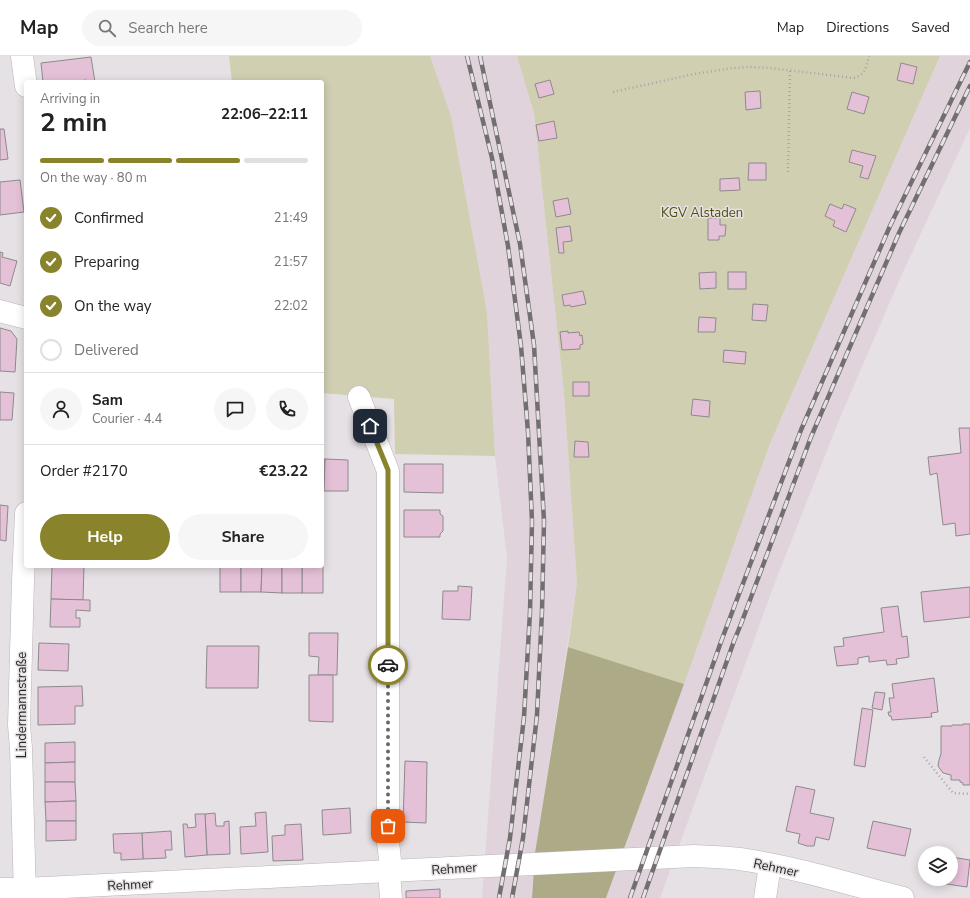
<!DOCTYPE html>
<html lang="en">
<head>
<meta charset="utf-8">
<style>
	body { margin:0; font-family:"Nunito Sans",sans-serif; background:#f6f6f6; color:#222; height:100vh; display:flex; flex-direction:column; font-size:15px; white-space:nowrap }
	* { box-sizing:border-box; margin:0 }
	p { font-size:13px; color:#767676 }
	.icon { flex:none; width:22px; height:22px; fill:none; stroke:currentColor; stroke-width:2; stroke-linecap:round; stroke-linejoin:round }
	.map { position:relative; flex:1; overflow:hidden }
	.drawer { position:absolute; left:24px; top:24px; width:300px; height:488px; display:flex; flex-direction:column; background:#fff; border-radius:4px; box-shadow:0 2px 10px #0003 }
	.drawer>* { flex:none }
	.tools { position:absolute; left:918px; top:790px; display:grid; gap:8px }
	.tools a { display:grid; place-items:center; width:40px; height:40px; border-radius:50%; background:#fff; box-shadow:0 2px 10px #0003; font-size:20px }
	.pin { position:absolute; display:grid; place-items:center; width:34px; height:34px; color:#fff; margin:-17px; border-radius:8px; box-shadow:0 2px 6px #0006 }
	.courier { position:absolute; display:grid; place-items:center; width:40px; height:40px; margin:-20px; border:3px solid #89832b; border-radius:50%; background:#fff; color:#222; box-shadow:0 1px 5px #0007 }
	.overview em { font-style:normal; font-weight:700 }
	.overview div { display:flex; flex-direction:column-reverse }
	.overview { display:flex; align-items:center; justify-content:space-between; height:68px; padding:0 16px }
	h1 { font-size:26px; font-weight:700; line-height:30px }
	.bar { display:grid; grid-template-columns:repeat(4,1fr); gap:6px 4px; align-content:center; height:48px; padding:0 16px }
	.bar i { height:5px; border-radius:3px; background:#e0e0e0 }
	.bar .on { background:#89832b }
	.bar p { grid-column:span 4 }
	.line { display:flex; align-items:center; gap:10px; padding:0 16px; border-top:1px solid #e0e0e0 }
	.line div { flex:1 }
	.round { display:grid; place-items:center; flex:none; width:42px; height:42px; border-radius:21px; background:#f6f6f6 }
	ol { padding:0 16px; list-style:none }
	li { display:flex; align-items:center; gap:12px; height:44px }
	li p { margin-inline-start:auto }
	li .icon { padding:4px; border-radius:50%; background:#89832b; color:#fff; stroke-width:4 }
	li:last-child { color:#767676 }
	li i { width:22px; height:22px; border:2px solid #e0e0e0; border-radius:50% }
	.cta { display:flex; gap:8px; margin-top:auto; padding:8px 16px }
	.cta a { flex:1; height:46px; border-radius:24px; background:#89832b; color:#fff; font-size:16px; font-weight:700; line-height:46px; text-align:center }
	.cta a+a { background:#f6f6f6; color:#222 }
	header { display:flex; align-items:center; gap:24px; box-sizing:border-box; height:56px; padding:0 20px; background:#fff; border-bottom:1px solid #e0e0e0 }
	header strong { font-size:19px }
	nav { display:flex; gap:22px; margin-inline-start:auto; font-size:14px }
	.search { width:280px; height:36px; background:#f6f6f6; display:flex; align-items:center; gap:10px; box-sizing:border-box; padding:0 14px; border-radius:22px; color:#767676; font-size:15px }
	.map>svg:first-child { display:block }
</style>
</head>
<body>
<header>
<strong>Map</strong>
<div class="search"><svg class="icon" aria-label="search" viewBox="0 0 24 24"><circle cx="10" cy="10" r="6"/><path d="M15 15l6 6"/></svg>Search here</div>
<nav><a>Map</a><a>Directions</a><a>Saved</a></nav>
</header>
<div class="map">
<svg width="970" height="842" viewBox="0 0 970 842">
	<rect width="100%" height="100%" fill="#e6e1e4"/>
	<g fill="#e0d3db">
		<polygon points="430,0 517,0 534,57 564,337 577,527 535,797 532,842 482,842 507,502 495,400 487,256 451,60"/>
		<polygon points="940,0 970,0 970,72 902,218 839,364 774,529 660,842 606,842 769,390"/>
	</g>
	<g fill="#d0cfb2">
		<polygon points="229,0 430,0 451,60 487,256 495,400 395,398 394,343 322,337 322,26 232,26"/>
		<polygon points="517,0 940,0 769,390 684,628 568,591 577,527 564,337 534,57"/>
	</g>
	<polygon fill="#adab87" points="568,591 684,628 606,842 532,842 535,797"/>
	<g fill="#e5c1d8" stroke="#8e898c">
		<polygon points="91,1 95,26 86,26 86,24 73,26 43,26 41,7"/>
		<polygon points="901,7 917,11 913,28 897,24"/>
		<polygon points="550,24 554,38 539,42 535,28"/>
		<polygon points="760,35 761,52 746,54 745,36"/>
		<polygon points="852,36 869,41 864,58 847,53"/>
		<polygon points="554,65 557,82 539,85 536,69"/>
		<polygon points="0,73 4,73 8,103 0,104"/>
		<polygon points="852,94 876,100 868,123 860,121 863,110 849,106"/>
		<polygon points="749,107 766,107 766,124 748,124"/>
		<polygon points="739,122 740,134 720,135 720,123"/>
		<polygon points="20,124 24,156 0,159 0,126"/>
		<polygon points="568,142 571,158 556,161 553,145"/>
		<polygon points="830,148 842,153 844,148 856,153 846,176 833,170 835,165 825,160"/>
		<polygon points="708,162 720,162 720,169 726,169 725,180 719,180 719,184 708,184"/>
		<polygon points="570,170 572,185 563,186 564,197 559,197 556,172"/>
		<polygon points="0,196 3,197 2,201 17,205 10,230 0,227"/>
		<polygon points="716,216 716,232 700,233 699,217"/>
		<rect x="728" y="216" width="18" height="17"/>
		<polygon points="583,235 586,248 571,251 570,249 564,250 562,239"/>
		<polygon points="753,248 768,249 766,265 752,264"/>
		<polygon points="699,261 716,262 715,276 698,276"/>
		<polygon points="0,272 11,275 17,283 15,316 0,315"/>
		<polygon points="568,275 568,277 579,276 580,280 582,279 583,288 580,289 580,293 562,294 560,276"/>
		<polygon points="724,294 746,296 745,308 723,306"/>
		<rect x="573" y="326" width="16" height="14"/>
		<polygon points="0,336 14,337 12,364 0,364"/>
		<polygon points="693,343 710,345 709,361 691,359"/>
		<polygon points="959,372 970,372 970,478 956,480 955,467 943,469 937,417 930,419 928,401 961,397"/>
		<polygon points="575,385 588,386 589,401 574,401"/>
		<polygon points="322,403 325,403 324,435 322,435"/>
		<polygon points="325,403 348,404 348,435 324,435"/>
		<polygon points="404,408 443,408 443,437 404,436"/>
		<polygon points="0,449 8,450 6,485 0,484"/>
		<polygon points="404,454 440,454 440,458 443,460 443,475 440,478 440,481 404,481"/>
		<polygon points="322,503 323,503 323,537 302,537 302,510 322,510"/>
		<polygon points="52,510 84,510 83,544 51,543"/>
		<rect x="220" y="510" width="21" height="26"/>
		<polygon points="241,510 262,510 261,536 241,536"/>
		<polygon points="262,510 282,510 282,537 261,536"/>
		<rect x="282" y="510" width="20" height="27"/>
		<polygon points="458,530 472,531 470,564 442,563 443,535 458,535"/>
		<polygon points="970,531 970,561 924,566 921,536"/>
		<polygon points="51,543 90,544 90,555 76,554 76,562 80,562 80,571 50,571"/>
		<polygon points="898,550 902,581 907,580 909,601 896,603 897,608 887,609 886,604 869,606 869,600 858,602 858,608 837,610 834,591 844,590 843,582 884,576 881,552"/>
		<polygon points="309,577 338,577 337,619 318,619 319,601 309,600"/>
		<polygon points="39,587 69,588 68,615 38,614"/>
		<polygon points="207,590 259,590 258,632 206,632"/>
		<polygon points="309,619 333,619 333,666 309,665"/>
		<polygon points="934,622 938,656 931,657 932,661 892,664 891,660 889,660 888,656 891,656 889,642 894,642 892,628"/>
		<polygon points="82,630 83,650 75,650 75,668 38,669 38,631"/>
		<polygon points="875,636 885,637 882,654 872,652"/>
		<polygon points="862,652 873,654 865,711 854,709"/>
		<polygon points="963,668 970,668 970,729 963,729 963,727 960,726 960,724 951,724 951,719 943,717 938,710 939,704 941,698 941,670 952,670 952,669 963,669"/>
		<polygon points="75,686 75,706 45,707 45,687"/>
		<polygon points="405,705 427,706 426,767 403,766"/>
		<polygon points="75,706 75,726 45,726 45,707"/>
		<polygon points="45,726 75,726 76,745 45,746"/>
		<polygon points="796,730 815,734 810,757 834,762 829,784 816,781 814,790 807,790 798,787 800,778 786,775"/>
		<polygon points="76,745 76,765 46,765 45,746"/>
		<polygon points="350,752 351,777 323,779 322,754"/>
		<polygon points="266,756 268,796 241,798 240,771 256,770 255,757"/>
		<polygon points="215,757 216,770 224,770 224,766 229,765 230,798 207,799 205,758"/>
		<polygon points="195,758 205,758 207,799 185,801 183,768 187,768 188,772 196,771"/>
		<polygon points="46,765 76,765 76,784 46,785"/>
		<polygon points="873,765 911,773 905,800 867,792"/>
		<polygon points="301,768 303,804 273,805 272,780 285,779 285,769"/>
		<polygon points="171,775 172,794 165,794 166,802 143,803 142,777"/>
		<polygon points="142,777 143,803 121,804 121,797 114,797 113,778"/>
		<polygon points="951,801 970,804 967,831 926,825 927,823 951,823"/>
		<polygon points="440,833 440,842 406,842 406,835"/>
	</g>
	<g fill="none" stroke-linecap="round" stroke-linejoin="round">
		<defs>
			<g id="minor">
				<polyline points="22,0 26,30"/>
				<polyline points="0,255 26,262"/>
				<polyline points="359,341 388,415 388,786 390,804 389,816 391,842"/>
				<path d="M0,833H24L694,800C709,801 725,801 740,803C795,811 849,828 903,842"/>
				<polyline points="25,842 21,692 19,669 23,525 26,457"/>
				<polyline points="765,842 770,809"/>
			</g>
		</defs>
		<use href="#minor" stroke="#b9b4b7" stroke-width="23"/>
		<g stroke="#a9a5a7" stroke-width="2.5" stroke-dasharray="1 3" stroke-linecap="butt">
			<path d="M613,36L694,18L733,12L751,11L770,12L854,22C866,18 866,12 869,0"/>
			<polyline points="788,116 790,15"/>
			<polyline points="924,701 953,737 970,738"/>
		</g>
		<use href="#minor" stroke="#fff" stroke-width="22"/>
		<defs>
			<g id="rail">
				<polyline points="467,0 492,102 508,190 521,290 528,376 532,465 530,556 524,661 510,782 499,842"/>
				<polyline points="480,0 520,188 534,289 544,465 542,555 537,659 523,782 512,842"/>
				<polyline points="630,842 722,583 801,374 890,170 970,6"/>
				<polyline points="643,842 734,585 741,568 811,381 899,177 970,30"/>
			</g>
		</defs>
		<use href="#rail" stroke="#736f71" stroke-width="4.5"/>
		<use href="#rail" stroke="#e6e1e4" stroke-width="3" stroke-dasharray="9" stroke-linecap="butt"/>
	</g>
	<g fill="none" stroke-linecap="round" stroke-linejoin="round">
		<polyline stroke="#6a6769" stroke-width="4" stroke-dasharray="0 7.2" points="388,609 388,770"/>
		<polyline stroke="#89832b" stroke-width="5" points="370,370 388,414 388,609"/>
	</g>
	<g text-anchor="middle" stroke-width="3" stroke-linejoin="round" paint-order="stroke">
		<g font-size="13" fill="#514c0d" stroke="#e6e1e4">
			<text x="702" y="161">KGV Alstaden</text>
		</g>
		<g font-size="13" fill="#282627" stroke="#e6e1e4">
			<text transform="translate(21 649) rotate(-90)" y="5">Lindermannstraße</text>
			<text transform="translate(776 811) rotate(12)" y="5">Rehmer</text>
			<text transform="translate(454 812) rotate(-4)" y="5">Rehmer</text>
			<text transform="translate(130 828) rotate(-3)" y="5">Rehmer</text>
		</g>
	</g>
</svg>
<div class="tools">
<a><svg class="icon" aria-label="layers" viewBox="0 0 24 24"><path d="M12 4l9 5-9 5-9-5zM3 14l9 5 9-5"/></svg></a>
</div>
<div class="pin" style="left:388px;top:770px;background:#ea580c"><svg class="icon" aria-label="bag" viewBox="0 0 24 24"><path d="M5 8h14l-1 12H6zM9 8a3 3 0 0 1 6 0"/></svg></div>
<div class="pin" style="left:370px;top:370px;background:#1f2937"><svg class="icon" aria-label="home" viewBox="0 0 24 24"><path d="M3 11l9-7 9 7M6 9v11h12V9"/></svg></div>
<div class="courier" style="left:388px;top:609px"><svg class="icon" aria-label="car" viewBox="0 0 24 24"><path d="M5 17H2v-5l4-1 3-4h7l3 4 3 1v5h-3M9 17h6M6 11h13"/><circle cx="7" cy="17" r="2"/><circle cx="17" cy="17" r="2"/></svg></div>
<section class="drawer">
<div class="overview"><div><h1>2 min</h1><p>Arriving in</p></div><em>22:06–22:11</em></div>
<div class="bar"><i class="on"></i><i class="on"></i><i class="on"></i><i></i><p>On the way · 80 m</p></div>
<ol>
<li><svg class="icon" aria-label="check" viewBox="0 0 24 24"><path d="M5 12l5 5 9-10"/></svg>Confirmed<p>21:49</p></li>
<li><svg class="icon" aria-label="check" viewBox="0 0 24 24"><path d="M5 12l5 5 9-10"/></svg>Preparing<p>21:57</p></li>
<li><svg class="icon" aria-label="check" viewBox="0 0 24 24"><path d="M5 12l5 5 9-10"/></svg>On the way<p>22:02</p></li>
<li><i></i>Delivered</li>
</ol>
<div class="line" style="height:72px"><a class="round"><svg class="icon" aria-label="person" viewBox="0 0 24 24"><circle cx="12" cy="8" r="4"/><path d="M4 21q1-7 8-7t8 7"/></svg></a><div><b>Sam</b><p>Courier · 4.4</p></div><a class="round"><svg class="icon" aria-label="chat" viewBox="0 0 24 24"><path d="M4 5h16v11H9l-5 4z"/></svg></a><a class="round"><svg class="icon" aria-label="phone" viewBox="0 0 24 24"><path d="M5 4h4l2 5-3 2q2 4 5 5l2-3 5 2v4C11 20 4 13 5 4z"/></svg></a></div>
<div class="line" style="height:52px"><div>Order #2170</div><b>€23.22</b></div>
<div class="cta"><a>Help</a><a>Share</a></div>
</section>
</div>
</body>
</html>
